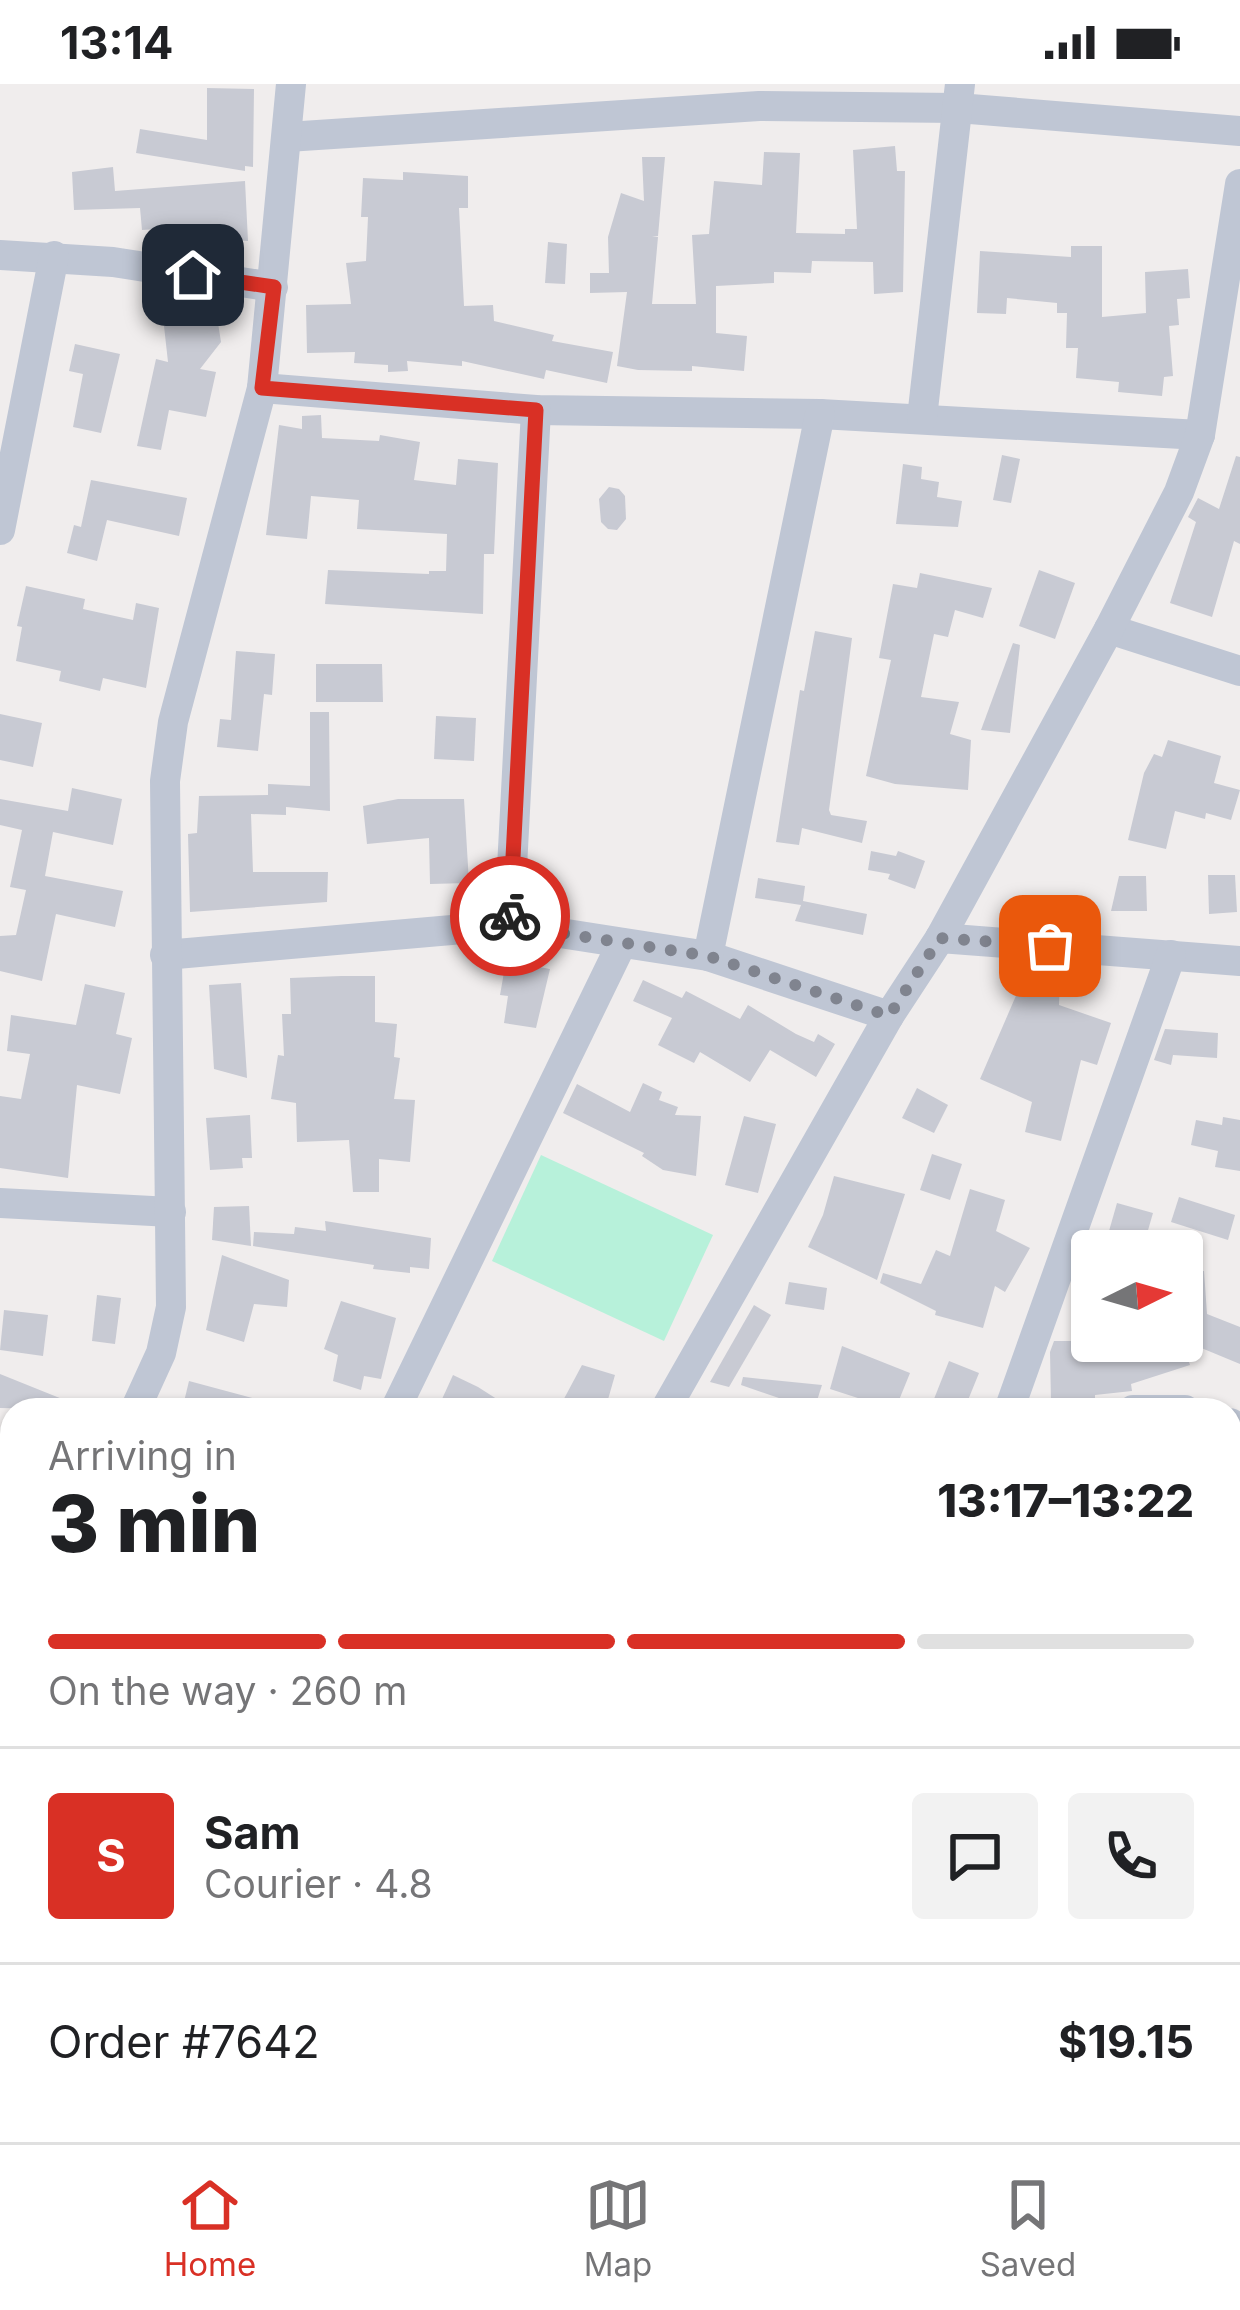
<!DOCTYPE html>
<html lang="en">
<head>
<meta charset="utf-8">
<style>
	body { margin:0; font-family:Inter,sans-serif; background:#f2f2f2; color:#202124; height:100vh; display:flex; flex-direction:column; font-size:45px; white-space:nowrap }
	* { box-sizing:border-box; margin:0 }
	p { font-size:39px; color:#757577 }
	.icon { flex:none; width:66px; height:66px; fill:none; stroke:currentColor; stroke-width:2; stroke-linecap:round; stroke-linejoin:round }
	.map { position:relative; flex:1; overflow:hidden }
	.drawer { position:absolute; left:0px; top:1314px; width:1242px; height:744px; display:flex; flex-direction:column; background:#fff; border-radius:36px 36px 0 0; box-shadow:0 3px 9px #0004 }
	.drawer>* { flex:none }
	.needle { width:78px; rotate:85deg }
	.tools { position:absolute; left:1071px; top:1146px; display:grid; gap:24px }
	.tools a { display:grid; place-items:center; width:132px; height:132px; border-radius:12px; background:#fff; box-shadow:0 3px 9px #0004; font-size:60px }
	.pin { position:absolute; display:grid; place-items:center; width:102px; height:102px; color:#fff; margin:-51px; border-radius:24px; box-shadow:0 6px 18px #0006 }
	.courier { position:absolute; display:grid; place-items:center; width:120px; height:120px; margin:-60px; border:9px solid #d93025; border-radius:50%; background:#fff; color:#222; box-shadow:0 3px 15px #0007 }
	.head em { font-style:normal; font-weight:800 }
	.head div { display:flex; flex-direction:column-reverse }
	.head { display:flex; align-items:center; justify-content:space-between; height:204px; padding:0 48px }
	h1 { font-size:78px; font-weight:800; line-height:90px }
	.bar { display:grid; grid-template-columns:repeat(4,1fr); gap:18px 12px; align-content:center; height:144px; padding:0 48px }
	.bar i { height:15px; border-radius:9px; background:#e0e0e0 }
	.bar .selected { background:#d93025 }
	.bar p { grid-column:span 4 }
	.line { display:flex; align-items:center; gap:30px; padding:0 48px; border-top:3px solid #e0e0e0 }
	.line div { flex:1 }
	.round { display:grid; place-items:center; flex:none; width:126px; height:126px; border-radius:12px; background:#f2f2f2 }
	.status { display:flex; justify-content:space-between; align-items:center; height:84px; padding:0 60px; background:#fff; direction:ltr }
	.status svg { height:33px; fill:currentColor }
	.tab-bar { display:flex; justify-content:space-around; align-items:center; height:168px; border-top:3px solid #e0e0e0; background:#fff; font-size:33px; color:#757577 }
	.tab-bar a { display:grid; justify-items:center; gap:6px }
	.tab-bar .selected { color:#d93025 }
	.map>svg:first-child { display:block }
</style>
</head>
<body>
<div class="status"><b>13:14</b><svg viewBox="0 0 49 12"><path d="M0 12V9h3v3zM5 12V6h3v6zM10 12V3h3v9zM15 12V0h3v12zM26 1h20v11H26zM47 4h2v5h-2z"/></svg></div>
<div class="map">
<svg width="1240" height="2058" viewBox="0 0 1240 2058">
	<rect width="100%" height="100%" fill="#f0eded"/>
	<polygon fill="#b7f1da" points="541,1071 713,1151 664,1257 492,1177"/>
	<g fill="#c8cad3">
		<polygon points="207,4 254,5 253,83 245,82 245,87 136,69 140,45 207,56"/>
		<polygon points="895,62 897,87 905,87 903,208 874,210 873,178 812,177 811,189 774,188 774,199 716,202 716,249 747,252 744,287 692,282 692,287 638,286 617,282 627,208 590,209 590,189 609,189 608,153 621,109 644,117 642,73 665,73 658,152 652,153 658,153 652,220 696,220 692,151 709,150 714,97 762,101 764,68 800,69 796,149 845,150 845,145 857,145 853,66"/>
		<polygon points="113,83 115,107 245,97 248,157 203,154 203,142 142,146 140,124 74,126 72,88"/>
		<polygon points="403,88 468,92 468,124 459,124 464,222 493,221 494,237 554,251 552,257 613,268 607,299 546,286 544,295 462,277 462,282 407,277 408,287 388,288 388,281 354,279 355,268 307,269 306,221 351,220 346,179 366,177 368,133 361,133 363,94 403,96"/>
		<polygon points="548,158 567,160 565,200 545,199"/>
		<polygon points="1071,162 1102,162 1102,233 1146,229 1145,188 1188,185 1190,214 1177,215 1179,241 1169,242 1173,292 1164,293 1162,312 1118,308 1119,298 1076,294 1078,264 1066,264 1067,229 1057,229 1057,219 1007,214 1006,230 977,229 980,167 1071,173"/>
		<polygon points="175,227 218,239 221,258 200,285 216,288 206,333 169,326 161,366 137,362 156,275 168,278 164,242"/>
		<polygon points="75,260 120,270 101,349 73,343 83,290 69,287"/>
		<polygon points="321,331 322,354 379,357 380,351 420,358 414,396 456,401 458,375 498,379 494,470 484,470 483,530 325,520 328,486 429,490 429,487 446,487 447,450 357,445 359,416 311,412 307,455 266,451 279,341 302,345 302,332"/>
		<polygon points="1002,371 1020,375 1011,419 993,416"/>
		<polygon points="1236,372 1240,373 1240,460 1234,457 1212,533 1170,519 1196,438 1188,433 1198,414 1219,425"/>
		<polygon points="903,380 922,383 921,395 939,398 937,413 962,417 958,443 896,440"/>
		<polygon points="91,396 187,414 179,452 107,436 97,477 67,469 74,441 81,443"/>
		<polygon points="609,403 619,405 625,412 626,435 617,446 608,445 601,438 599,415"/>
		<polygon points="1039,486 1075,499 1055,555 1019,542"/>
		<polygon points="920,489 992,504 983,534 955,526 948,553 934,550 921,613 959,618 950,650 971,656 968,706 895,700 866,692 891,576 879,574 893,500 917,504"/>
		<polygon points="26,502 85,515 83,525 133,536 136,519 159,524 146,604 103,594 100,607 59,597 61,587 16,577 22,543 17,542"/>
		<polygon points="815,547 852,554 829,726 831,731 867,737 862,759 802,744 799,761 776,758 800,606 804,607"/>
		<polygon points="1013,559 1020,561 1010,649 981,646"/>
		<polygon points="236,567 275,570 272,611 264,610 258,667 217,663 220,635 231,636"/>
		<polygon points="316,580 382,580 383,618 316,618"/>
		<polygon points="310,628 329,628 330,727 286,723 286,731 251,730 253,788 328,788 327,818 190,828 188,750 197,749 199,712 268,711 268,700 310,702"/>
		<polygon points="0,630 42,639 33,683 0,676"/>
		<polygon points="436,632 476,634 474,677 434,675"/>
		<polygon points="1168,656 1221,672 1214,699 1240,706 1231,736 1206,729 1205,735 1175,727 1166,765 1128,756 1144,689 1154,670 1162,673"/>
		<polygon points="72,704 122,715 113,761 53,748 45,792 123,807 115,843 56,830 42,897 0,887 0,852 16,851 26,806 10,803 22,746 0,741 0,715 68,727"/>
		<polygon points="398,715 464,715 469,799 430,800 429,754 367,760 363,722"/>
		<polygon points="871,767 896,772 898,767 925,777 915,805 888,795 890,790 868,786"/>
		<polygon points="1208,791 1235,791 1237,828 1209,830"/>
		<polygon points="1119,792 1146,792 1147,827 1111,827"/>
		<polygon points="758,794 805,802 803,817 867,830 863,851 795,837 801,821 755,814"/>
		<polygon points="506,877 550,885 536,944 504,939 508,912 500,911"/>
		<polygon points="1037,891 1060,892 1059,921 1111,939 1097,981 1081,976 1061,1057 1025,1048 1032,1018 980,995 1018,907 1037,912"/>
		<polygon points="341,892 375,892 375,938 397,940 394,973 400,974 394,1015 415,1016 410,1078 379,1075 379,1108 353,1108 349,1056 297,1058 296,1019 271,1015 278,971 284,972 282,930 291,930 290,894"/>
		<polygon points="643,896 682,914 686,907 740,935 748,921 796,950 814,958 818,950 835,960 816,993 770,966 750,998 700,968 694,979 658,961 672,934 633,917"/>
		<polygon points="241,899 247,994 214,985 209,901"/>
		<polygon points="85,900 125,909 116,950 132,954 120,1010 77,1001 68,1094 0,1084 0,1012 21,1015 30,970 7,967 11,931 76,941"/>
		<polygon points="1165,945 1218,949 1217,974 1173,971 1171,981 1154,976"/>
		<polygon points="643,999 662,1008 659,1016 678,1023 675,1031 701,1032 696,1092 663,1086 642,1072 644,1069 563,1029 577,1000 630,1028"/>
		<polygon points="917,1004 948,1021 934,1049 902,1034"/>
		<polygon points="250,1031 252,1074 242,1074 243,1084 210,1086 206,1034"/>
		<polygon points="744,1032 776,1040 758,1109 725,1101"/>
		<polygon points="1223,1033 1240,1036 1240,1087 1215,1083 1218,1067 1191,1061 1196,1036 1222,1041"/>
		<polygon points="932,1070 962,1080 950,1116 920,1106"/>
		<polygon points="834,1092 905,1110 877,1196 808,1163 823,1131"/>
		<polygon points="970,1105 1005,1116 996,1147 1030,1164 1005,1208 995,1202 983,1244 935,1231 936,1227 880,1199 883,1189 921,1200 936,1166 950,1172"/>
		<polygon points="1179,1113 1235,1131 1228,1156 1171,1138"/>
		<polygon points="1117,1119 1153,1129 1142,1167 1105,1161"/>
		<polygon points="249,1122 251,1162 212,1156 214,1123"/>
		<polygon points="325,1137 431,1154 429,1185 410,1183 410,1189 373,1185 374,1181 253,1162 254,1148 294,1150 295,1143 326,1147"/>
		<polygon points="222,1171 289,1196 287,1223 254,1220 244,1258 206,1246"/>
		<polygon points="1204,1187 1207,1230 1240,1243 1240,1280 1182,1256 1182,1188"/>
		<polygon points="789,1198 827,1204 824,1226 785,1220"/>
		<polygon points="1082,1199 1092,1200 1092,1257 1182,1257 1190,1281 1131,1300 1132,1307 1095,1311 1095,1318 1051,1318 1050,1268 1054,1257 1071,1257"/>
		<polygon points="97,1211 121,1214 115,1260 92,1257"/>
		<polygon points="341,1217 396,1234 381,1295 364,1292 361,1306 333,1297 338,1271 324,1265"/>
		<polygon points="754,1221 771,1231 729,1303 710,1298"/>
		<polygon points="4,1226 48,1231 43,1272 0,1266"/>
		<polygon points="842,1262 910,1289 895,1326 830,1305"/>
		<polygon points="949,1277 979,1289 964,1326 934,1315"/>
		<polygon points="582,1281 615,1291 605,1326 558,1326"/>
		<polygon points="0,1290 87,1325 87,1326 0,1324"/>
		<polygon points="453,1291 478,1303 514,1326 437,1326"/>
		<polygon points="743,1293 822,1301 814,1326 741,1301"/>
		<polygon points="189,1297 275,1320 274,1326 182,1326"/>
	</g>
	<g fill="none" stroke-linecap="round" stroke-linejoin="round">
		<g stroke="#bfc6d4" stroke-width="30">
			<polyline points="287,53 759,22 958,24 1240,47"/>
			<polyline points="0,171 113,178 273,203"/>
			<polyline points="262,304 536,326 820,330 1200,351"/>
			<polyline points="922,334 960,0"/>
			<polyline points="0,446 54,172"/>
			<polyline points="1109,545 1240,587"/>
			<polyline points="509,841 536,326"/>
			<polyline points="940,854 1240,877"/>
			<polyline points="165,871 509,841 708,872 889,932"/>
			<polyline points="708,872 820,330"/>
			<polyline points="0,1119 171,1128"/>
			<polyline points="135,1326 161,1269 171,1223 165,697 173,638 262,304 291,0"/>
			<polyline points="395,1326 622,859"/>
			<polyline points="665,1326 889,932 940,854 1109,545 1179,408 1200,351 1240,100"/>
			<polyline points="1009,1326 1171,871"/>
			<polyline points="1133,1326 1185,1326"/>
			<polyline points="1230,1339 1240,1344"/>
			<polyline points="1230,1620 1240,1600"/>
			<polyline points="0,1631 12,1604"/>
			<polyline points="0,2003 12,2006"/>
			<polyline points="1230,2008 1240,2011"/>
			<polyline points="90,2058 93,2046"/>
		</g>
	</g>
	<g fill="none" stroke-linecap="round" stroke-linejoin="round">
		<polyline stroke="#80848f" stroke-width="12" stroke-dasharray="0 21.6" points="510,832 509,841 708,872 889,932 940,854 1050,862"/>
		<polyline stroke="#d93025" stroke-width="15" points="193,191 274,203 262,304 536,326 510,832"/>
	</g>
</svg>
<div class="tools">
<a><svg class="needle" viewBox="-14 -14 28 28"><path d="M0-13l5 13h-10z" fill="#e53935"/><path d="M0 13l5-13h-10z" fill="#757577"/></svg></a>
</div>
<div class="pin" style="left:1050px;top:862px;background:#ea580c"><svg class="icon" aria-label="bag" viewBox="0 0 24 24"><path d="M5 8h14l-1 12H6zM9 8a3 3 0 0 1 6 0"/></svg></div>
<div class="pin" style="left:193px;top:191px;background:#1f2937"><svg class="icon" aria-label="home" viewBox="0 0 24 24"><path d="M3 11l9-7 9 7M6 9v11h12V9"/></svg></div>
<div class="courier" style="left:510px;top:832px"><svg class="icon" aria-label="bike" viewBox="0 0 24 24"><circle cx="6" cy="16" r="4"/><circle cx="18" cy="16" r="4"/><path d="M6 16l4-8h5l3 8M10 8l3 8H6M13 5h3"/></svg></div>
<section class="drawer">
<div class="head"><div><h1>3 min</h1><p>Arriving in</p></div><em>13:17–13:22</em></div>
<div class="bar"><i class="selected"></i><i class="selected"></i><i class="selected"></i><i></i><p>On the way · 260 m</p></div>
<div class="line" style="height:216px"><b class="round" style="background:#d93025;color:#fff">S</b><div><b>Sam</b><p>Courier · 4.8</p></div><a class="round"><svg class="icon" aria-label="chat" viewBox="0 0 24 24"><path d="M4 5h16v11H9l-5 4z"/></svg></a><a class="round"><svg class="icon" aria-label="phone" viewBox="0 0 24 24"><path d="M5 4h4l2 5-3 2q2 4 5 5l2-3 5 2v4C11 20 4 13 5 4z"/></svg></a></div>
<div class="line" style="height:156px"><div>Order #7642</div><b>$19.15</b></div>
</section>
</div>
<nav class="tab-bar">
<a class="selected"><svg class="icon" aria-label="home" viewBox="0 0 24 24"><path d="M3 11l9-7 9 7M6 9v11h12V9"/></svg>Home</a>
<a><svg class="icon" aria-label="map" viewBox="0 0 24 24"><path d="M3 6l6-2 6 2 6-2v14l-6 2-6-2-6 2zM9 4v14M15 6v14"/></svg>Map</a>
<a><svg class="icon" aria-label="saved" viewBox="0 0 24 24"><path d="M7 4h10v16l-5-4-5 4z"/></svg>Saved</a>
</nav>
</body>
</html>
